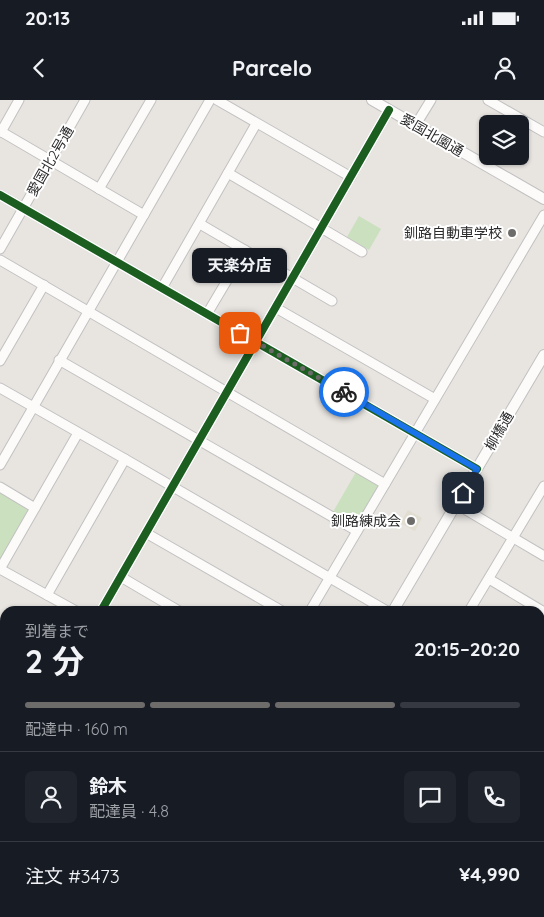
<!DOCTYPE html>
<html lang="ja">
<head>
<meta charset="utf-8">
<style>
	body { margin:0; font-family:Quicksand,"Noto Sans JP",sans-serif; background:#20242c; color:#f1f3f6; height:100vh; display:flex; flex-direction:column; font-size:19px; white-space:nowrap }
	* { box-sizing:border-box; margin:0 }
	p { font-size:16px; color:#9ea1a6 }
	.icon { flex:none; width:28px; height:28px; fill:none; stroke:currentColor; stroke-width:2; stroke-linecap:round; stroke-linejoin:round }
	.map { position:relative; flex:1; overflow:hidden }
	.panel { position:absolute; left:0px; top:506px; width:545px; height:311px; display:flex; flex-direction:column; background:#171b24; border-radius:15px 15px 0 0; box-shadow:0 1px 4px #0004 }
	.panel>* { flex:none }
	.buttons { position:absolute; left:479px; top:15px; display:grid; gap:10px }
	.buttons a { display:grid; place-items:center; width:50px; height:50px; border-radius:8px; background:#171b24; box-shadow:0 1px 4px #0004; font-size:25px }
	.pin { position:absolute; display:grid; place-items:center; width:42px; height:42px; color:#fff; margin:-21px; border-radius:10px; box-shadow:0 2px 8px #0006 }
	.courier { position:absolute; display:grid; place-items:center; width:50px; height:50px; margin:-25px; border:4px solid #1a73e8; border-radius:50%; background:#fff; color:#222; box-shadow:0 1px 6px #0007 }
	.bubble { position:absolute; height:35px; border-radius:8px; background:#171b24; box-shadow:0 1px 4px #0004; font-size:16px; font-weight:700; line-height:35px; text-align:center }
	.headline em { font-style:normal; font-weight:700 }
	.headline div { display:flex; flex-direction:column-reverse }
	.headline { display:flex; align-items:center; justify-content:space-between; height:85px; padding:0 25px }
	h1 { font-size:32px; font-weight:700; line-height:38px }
	.bar { display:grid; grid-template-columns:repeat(4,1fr); gap:8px 5px; align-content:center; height:60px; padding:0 25px }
	.bar i { height:6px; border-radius:4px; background:#363941 }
	.bar .current { background:#6d6c6b }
	.bar p { grid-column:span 4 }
	.line { display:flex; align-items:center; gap:12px; padding:0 25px; border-top:1px solid #363941 }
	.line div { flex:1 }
	.round { display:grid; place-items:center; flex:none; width:52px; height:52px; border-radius:8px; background:#20242c }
	.status { display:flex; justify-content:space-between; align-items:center; height:35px; padding:0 25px; background:#171b24; direction:ltr }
	.status svg { height:14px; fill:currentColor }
	header { display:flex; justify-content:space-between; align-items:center; height:65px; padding:0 25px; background:#171b24; font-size:22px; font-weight:700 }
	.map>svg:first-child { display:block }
</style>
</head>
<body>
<div class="status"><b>20:13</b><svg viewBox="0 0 49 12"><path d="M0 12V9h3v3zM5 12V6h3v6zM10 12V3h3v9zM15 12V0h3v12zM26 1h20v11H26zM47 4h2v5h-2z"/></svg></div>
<header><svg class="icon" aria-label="back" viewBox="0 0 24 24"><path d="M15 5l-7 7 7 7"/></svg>Parcelo<svg class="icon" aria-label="person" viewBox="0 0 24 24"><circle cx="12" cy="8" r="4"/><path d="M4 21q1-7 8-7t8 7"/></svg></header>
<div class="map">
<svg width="544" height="817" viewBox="0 0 544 817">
	<rect width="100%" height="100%" fill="#e8e5e1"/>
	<g fill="#e2ddd1">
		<polygon points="408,410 422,418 415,431 400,423"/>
		<polygon points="0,551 5,554 5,812 199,813 196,817 0,817"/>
	</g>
	<g fill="#cbe0be">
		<polygon points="359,116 381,129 369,150 347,137"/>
		<polygon points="356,372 377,384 377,388 357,423 352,424 333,412"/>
		<polygon points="0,393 27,409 27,415 0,463"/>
		<polygon points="540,646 544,648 544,722 540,720"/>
	</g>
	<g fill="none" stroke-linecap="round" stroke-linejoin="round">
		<defs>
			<g id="minor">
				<polyline points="217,0 351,77"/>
				<polyline points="488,0 544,32"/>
				<polyline points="415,26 431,0"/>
				<polyline points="0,31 144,115"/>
				<polyline points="1,32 19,0"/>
				<polyline points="228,73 362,152"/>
				<polyline points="99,89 151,0"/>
				<polyline points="0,95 477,369"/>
				<polyline points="200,124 332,201"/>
				<polyline points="0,149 85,0"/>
				<polyline points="0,160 385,384"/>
				<polyline points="162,188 256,24"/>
				<polyline points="276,208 435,299"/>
				<polyline points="207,214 245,150"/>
				<polyline points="59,260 357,431"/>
				<polyline points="0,261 44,185"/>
				<polyline points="0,288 125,359 387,511"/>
				<polyline points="0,365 210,0"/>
				<polyline points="0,387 35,408"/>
				<polyline points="456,404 544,456"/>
				<polyline points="146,433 282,511"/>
				<polyline points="0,469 78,333"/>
				<polyline points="0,469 76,511"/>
				<polyline points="121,477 179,511"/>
				<polyline points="489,479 544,512"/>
				<polyline points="47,495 125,359"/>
				<polyline points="101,511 389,10"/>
				<polyline points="310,511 544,115"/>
				<polyline points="469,511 544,386"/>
				<polyline points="540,564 544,566"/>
				<polyline points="540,617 544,619"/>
				<polyline points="0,620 5,611"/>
				<polyline points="540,725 544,728"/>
				<polyline points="540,779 544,781"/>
				<path d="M17,812C23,815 28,815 34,812"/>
				<polyline points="56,812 64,817"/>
				<polyline points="140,812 140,817"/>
				<polyline points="371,812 379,817"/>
				<polyline points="285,817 288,812"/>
				<polyline points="431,817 434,812"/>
			</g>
			<g id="tertiary">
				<polyline points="372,0 544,99"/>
				<polyline points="393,511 544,255"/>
				<polyline points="0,535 5,538"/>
				<polyline points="485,812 493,817"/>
				<polyline points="213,817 216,812"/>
			</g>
		</defs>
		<use href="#minor" stroke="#c2c1c1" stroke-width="11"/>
		<use href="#tertiary" stroke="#c2c1c1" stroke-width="12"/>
		<use href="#minor" stroke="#fcfbfa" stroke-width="9"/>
		<use href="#tertiary" stroke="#fcfbfa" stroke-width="10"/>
		<defs>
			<g id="cycleway">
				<polyline points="0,95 477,369"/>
				<polyline points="101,511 389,10"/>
			</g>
		</defs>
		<use href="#cycleway" stroke="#fff" stroke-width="11"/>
		<use href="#cycleway" stroke="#1b5e20" stroke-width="8"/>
	</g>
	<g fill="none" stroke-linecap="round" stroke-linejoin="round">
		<polyline stroke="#6d6c6b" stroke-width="5" stroke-dasharray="0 9" points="240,233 344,292"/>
		<polyline stroke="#1a73e8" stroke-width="6" points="344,292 477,369 463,393"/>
	</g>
	<g fill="#6d6c6b" stroke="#fff" stroke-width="2">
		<circle cx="512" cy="133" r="5"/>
		<circle cx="411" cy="421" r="5"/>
	</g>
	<g text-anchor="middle" stroke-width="4" stroke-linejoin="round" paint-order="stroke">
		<g font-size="14" fill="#2b2b2b" stroke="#fff">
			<text transform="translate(432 35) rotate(30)" y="5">愛国北園通</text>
			<text transform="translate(50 61) rotate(-60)" y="5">愛国北2号通</text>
			<text transform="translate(499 331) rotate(-60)" y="5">柳橋通</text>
		</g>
		<g font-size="14" fill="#2b2b2b" stroke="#fff" text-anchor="end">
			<text x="502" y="138">釧路自動車学校</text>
			<text x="401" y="426">釧路練成会</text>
		</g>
	</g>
</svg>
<div class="buttons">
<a><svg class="icon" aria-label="layers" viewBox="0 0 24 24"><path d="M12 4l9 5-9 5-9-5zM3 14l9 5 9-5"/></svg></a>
</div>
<div class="pin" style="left:240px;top:233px;background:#ea580c"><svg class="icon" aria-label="bag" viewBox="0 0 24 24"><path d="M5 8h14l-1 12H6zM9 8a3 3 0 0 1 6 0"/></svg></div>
<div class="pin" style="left:463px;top:393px;background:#1f2937"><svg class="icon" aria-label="home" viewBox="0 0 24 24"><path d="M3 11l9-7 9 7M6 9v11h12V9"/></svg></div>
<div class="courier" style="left:344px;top:292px"><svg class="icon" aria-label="bike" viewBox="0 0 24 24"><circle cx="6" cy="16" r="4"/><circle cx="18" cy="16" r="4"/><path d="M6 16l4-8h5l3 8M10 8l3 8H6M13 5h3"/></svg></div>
<div class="bubble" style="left:192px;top:148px;width:95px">天楽分店</div>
<section class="panel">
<div class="headline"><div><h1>2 分</h1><p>到着まで</p></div><em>20:15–20:20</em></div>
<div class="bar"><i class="current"></i><i class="current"></i><i class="current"></i><i></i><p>配達中 · 160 m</p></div>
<div class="line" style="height:90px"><a class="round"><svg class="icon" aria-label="person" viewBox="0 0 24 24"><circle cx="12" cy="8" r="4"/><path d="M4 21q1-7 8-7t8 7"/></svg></a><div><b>鈴木</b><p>配達員 · 4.8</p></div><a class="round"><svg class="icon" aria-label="chat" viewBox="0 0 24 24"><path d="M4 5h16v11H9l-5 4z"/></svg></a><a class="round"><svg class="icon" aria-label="phone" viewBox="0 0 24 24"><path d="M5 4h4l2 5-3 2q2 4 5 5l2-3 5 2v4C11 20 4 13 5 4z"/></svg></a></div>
<div class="line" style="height:65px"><div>注文 #3473</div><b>¥4,990</b></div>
</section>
</div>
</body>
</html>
